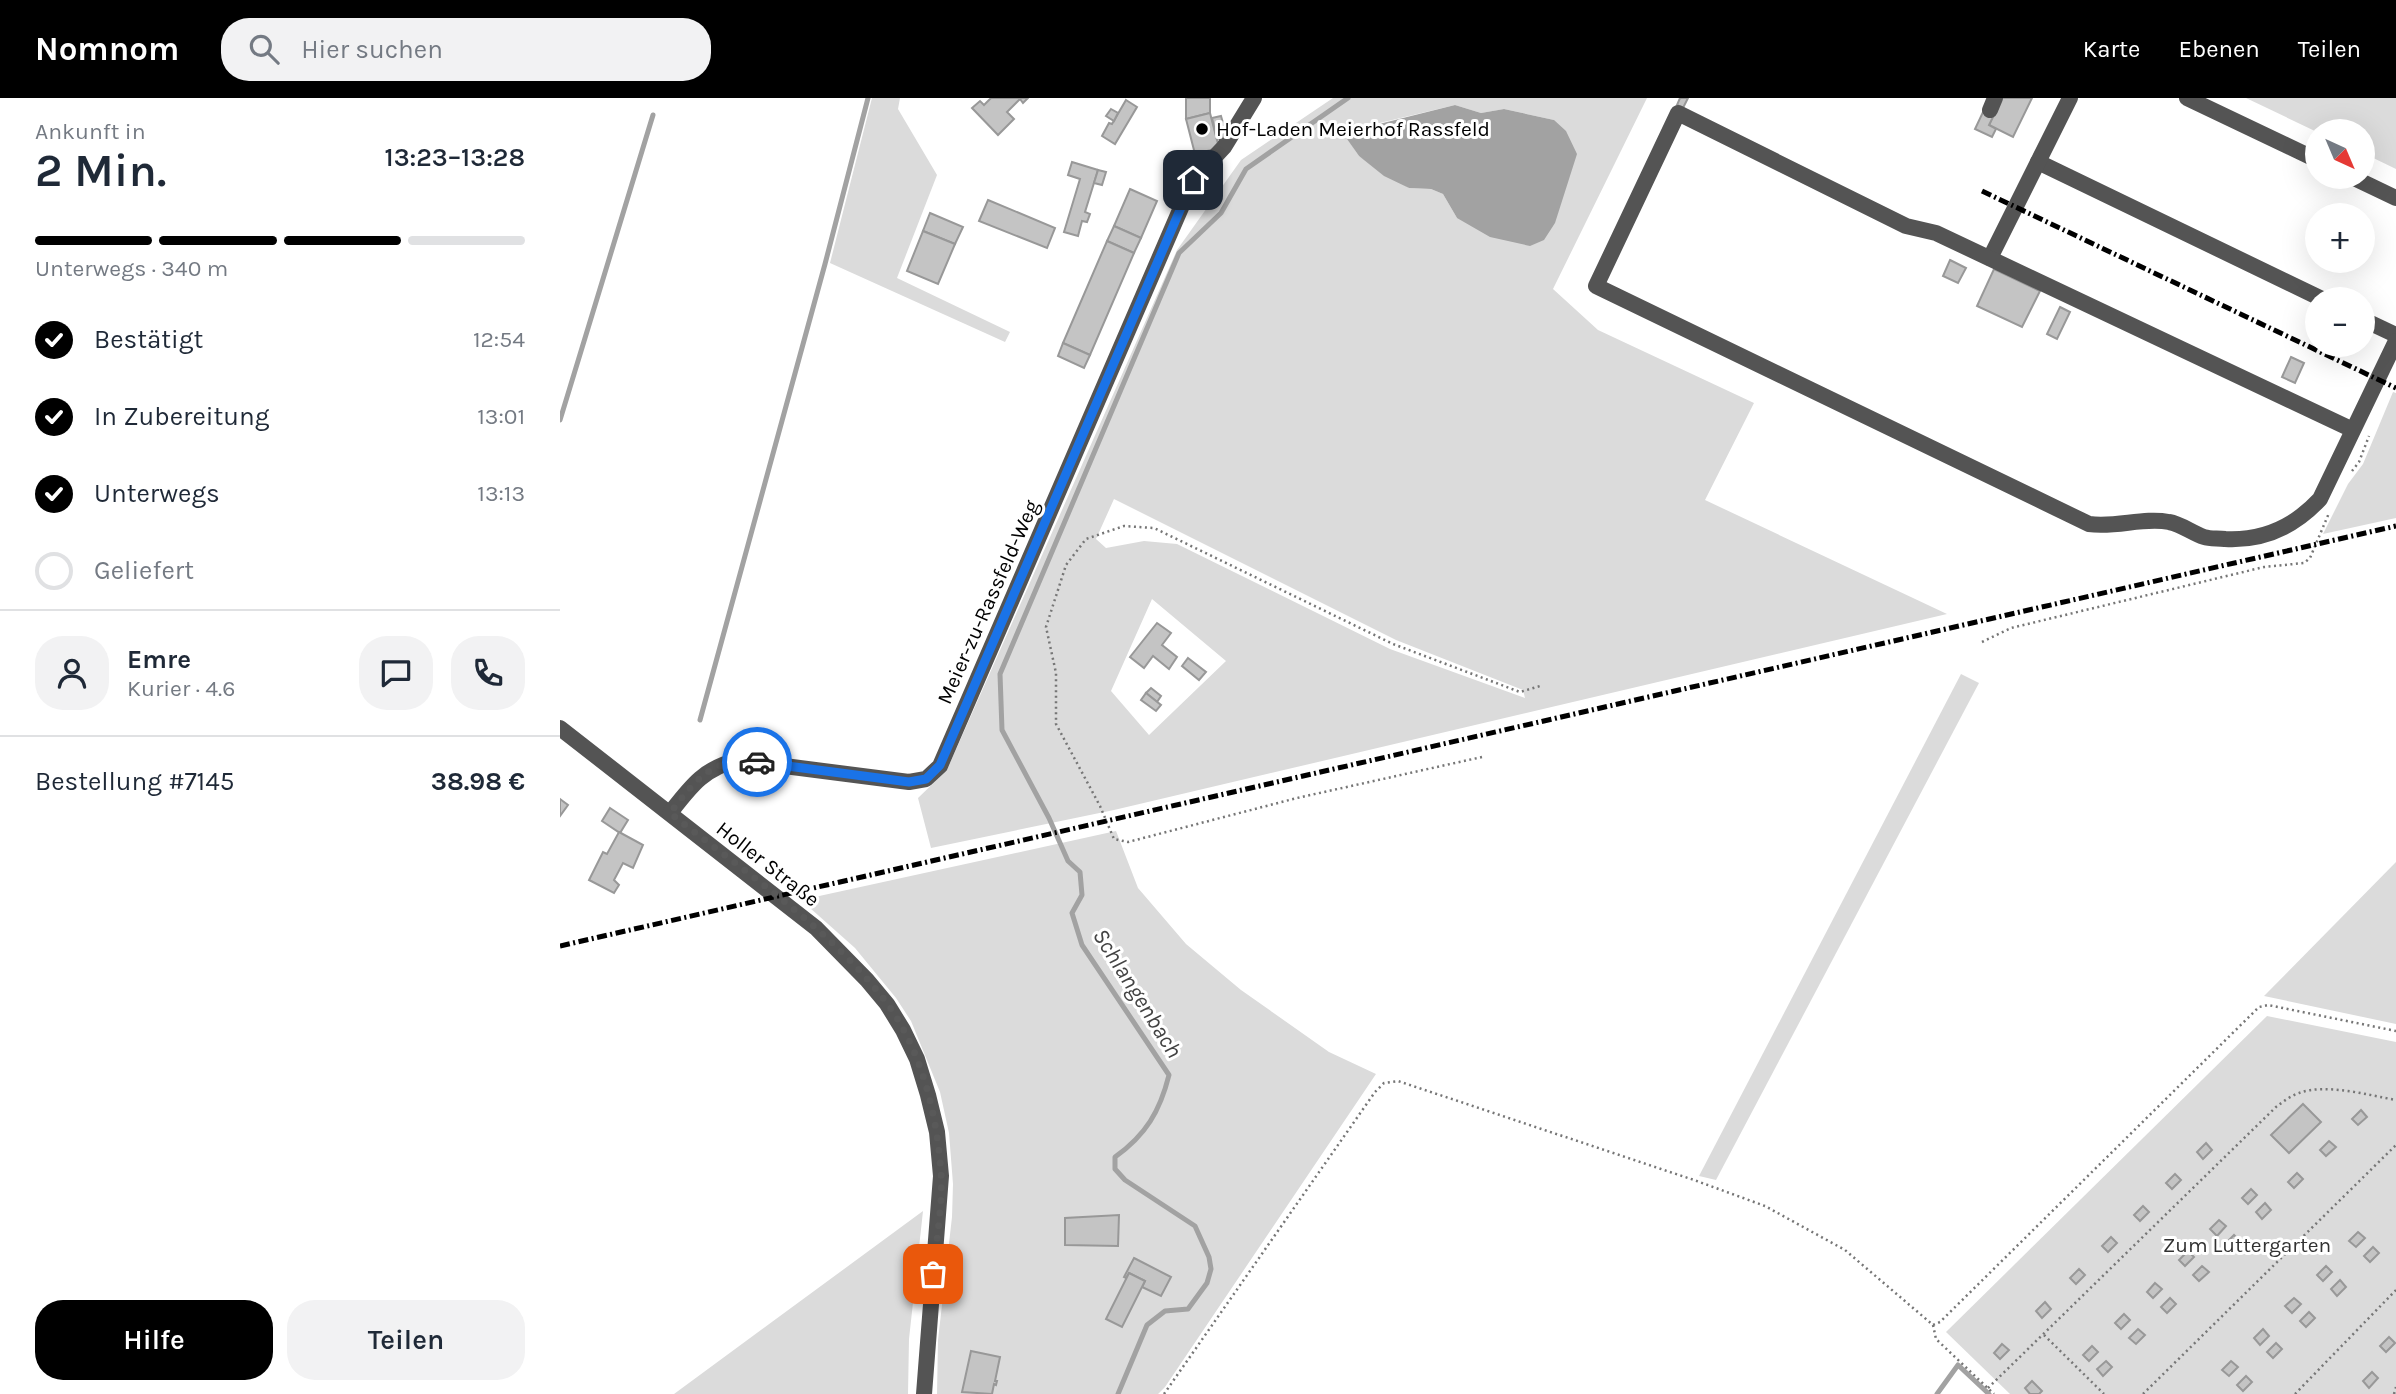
<!DOCTYPE html>
<html lang="de">
<head>
<meta charset="utf-8">
<style>
	body { margin:0; font-family:Karla,sans-serif; background:#f2f2f3; color:#1f2937; height:100vh; display:flex; flex-direction:column; font-size:26px; white-space:nowrap }
	* { box-sizing:border-box; margin:0 }
	p { font-size:23px; color:#747a83 }
	.icon { flex:none; width:38px; height:38px; fill:none; stroke:currentColor; stroke-width:2; stroke-linecap:round; stroke-linejoin:round }
	.map { position:relative; flex:1; overflow:hidden }
	.drawer { display:flex; flex-direction:column; background:#fff; width:560px }
	.drawer>* { flex:none }
	.needle { width:46px; rotate:136deg }
	.buttons { position:absolute; left:1745px; top:21px; display:grid; gap:14px }
	.buttons a { display:grid; place-items:center; width:70px; height:70px; border-radius:50%; background:#fff; box-shadow:0 7px 28px #0002; font-size:35px }
	.pin { position:absolute; display:grid; place-items:center; width:60px; height:60px; color:#fff; margin:-30px; border-radius:14px; box-shadow:0 4px 10px #0006 }
	.courier { position:absolute; display:grid; place-items:center; width:70px; height:70px; margin:-35px; border:5px solid #1a73e8; border-radius:50%; background:#fff; color:#222; box-shadow:0 2px 9px #0007 }
	.head em { font-style:normal; font-weight:600 }
	.head div { display:flex; flex-direction:column-reverse }
	.head { display:flex; align-items:center; justify-content:space-between; height:119px; padding:0 35px }
	h1 { font-size:46px; font-weight:600; line-height:52px }
	.bar { display:grid; grid-template-columns:repeat(4,1fr); gap:10px 7px; align-content:center; height:84px; padding:0 35px }
	.bar i { height:9px; border-radius:5px; background:#e0e1e3 }
	.bar .active { background:#000 }
	.bar p { grid-column:span 4 }
	.line { display:flex; align-items:center; gap:18px; padding:0 35px; border-top:2px solid #e0e1e3 }
	.line div { flex:1 }
	.round { display:grid; place-items:center; flex:none; width:74px; height:74px; border-radius:28px; background:#f2f2f3 }
	ol { padding:0 35px; list-style:none }
	li { display:flex; align-items:center; gap:21px; height:77px }
	li p { margin-inline-start:auto }
	li .icon { padding:7px; border-radius:50%; background:#000; color:#fff; stroke-width:4 }
	li:last-child { color:#747a83 }
	li i { width:38px; height:38px; border:4px solid #e0e1e3; border-radius:50% }
	.button { display:flex; gap:14px; margin-top:auto; padding:14px 35px }
	.button a { flex:1; height:80px; border-radius:28px; background:#000; color:#fff; font-size:28px; font-weight:600; line-height:80px; text-align:center }
	.button a+a { background:#f2f2f3; color:#1f2937 }
	header { display:flex; align-items:center; gap:42px; box-sizing:border-box; height:98px; padding:0 35px; background:#000; color:#fff }
	header strong { font-size:33px }
	nav { display:flex; gap:38px; margin-inline-start:auto; font-size:24px }
	.search { width:490px; height:63px; background:#f2f2f3; display:flex; align-items:center; gap:18px; box-sizing:border-box; padding:0 24px; border-radius:28px; color:#747a83; font-size:26px }
	main { display:flex; flex:1; min-height:0 }
	.map>svg:first-child { display:block }
</style>
</head>
<body>
<header>
<strong>Nomnom</strong>
<div class="search"><svg class="icon" aria-label="search" viewBox="0 0 24 24"><circle cx="10" cy="10" r="6"/><path d="M15 15l6 6"/></svg>Hier suchen</div>
<nav><a>Karte</a><a>Ebenen</a><a>Teilen</a></nav>
</header>
<main>
<section class="drawer">
<div class="head"><div><h1>2 Min.</h1><p>Ankunft in</p></div><em>13:23–13:28</em></div>
<div class="bar"><i class="active"></i><i class="active"></i><i class="active"></i><i></i><p>Unterwegs · 340 m</p></div>
<ol>
<li><svg class="icon" aria-label="check" viewBox="0 0 24 24"><path d="M5 12l5 5 9-10"/></svg>Bestätigt<p>12:54</p></li>
<li><svg class="icon" aria-label="check" viewBox="0 0 24 24"><path d="M5 12l5 5 9-10"/></svg>In Zubereitung<p>13:01</p></li>
<li><svg class="icon" aria-label="check" viewBox="0 0 24 24"><path d="M5 12l5 5 9-10"/></svg>Unterwegs<p>13:13</p></li>
<li><i></i>Geliefert</li>
</ol>
<div class="line" style="height:126px"><a class="round"><svg class="icon" aria-label="person" viewBox="0 0 24 24"><circle cx="12" cy="8" r="4"/><path d="M4 21q1-7 8-7t8 7"/></svg></a><div><b>Emre</b><p>Kurier · 4.6</p></div><a class="round"><svg class="icon" aria-label="chat" viewBox="0 0 24 24"><path d="M4 5h16v11H9l-5 4z"/></svg></a><a class="round"><svg class="icon" aria-label="phone" viewBox="0 0 24 24"><path d="M5 4h4l2 5-3 2q2 4 5 5l2-3 5 2v4C11 20 4 13 5 4z"/></svg></a></div>
<div class="line" style="height:91px"><div>Bestellung #7145</div><b>38.98 €</b></div>
<div class="button"><a>Hilfe</a><a>Teilen</a></div>
</section>
<div class="map">
<svg width="1836" height="1296" viewBox="0 0 1836 1296">
	<rect width="100%" height="100%" fill="#fff"/>
	<g fill="#dbdbdb" fill-rule="evenodd">
		<polygon points="312,0 340,0 338,11 377,77 337,180 450,234 445,244 270,165"/>
		<path d="M773,0H1087L993,191L1038,232L1194,305L1145,402L1387,516L554,712L371,750L358,700L387,672L617,152L681,62ZM895,7L921,15L944,11L994,22L897,120L883,96L871,91L849,90L799,58L782,33L788,38L803,29ZM554,401L836,542L963,592L965,600L830,551L617,446L584,443L546,450L536,441ZM592,501L666,563L589,637L551,593Z"/>
		<polygon points="1686,0 1836,0 1836,71 1803,55 1802,33 1757,34"/>
		<polygon points="1833,294 1836,295 1836,420 1763,436 1788,386 1803,366"/>
		<polygon points="1401,576 1419,585 1156,1082 1139,1078"/>
		<polygon points="556,733 578,790 626,846 681,892 769,954 816,976 605,1289 598,1296 377,1296 378,1242 392,1119 393,1086 389,1035 380,994 351,923 336,900 295,850 241,802"/>
		<polygon points="1836,764 1836,926 1704,898"/>
		<polygon points="1707,918 1836,944 1836,1296 1450,1296 1386,1234"/>
		<polygon points="363,1113 349,1241 348,1296 114,1296"/>
	</g>
	<polygon fill="#a2a2a2" points="895,7 921,15 944,11 994,22 1006,33 1017,56 995,125 984,142 970,148 930,139 897,120 883,96 871,91 849,90 824,78 799,58 787,41 803,30"/>
	<g fill="none" stroke-linecap="round" stroke-linejoin="round">
		<g stroke="#a2a2a2" stroke-width="5">
			<polyline points="0,322 93,17"/>
			<polyline points="140,622 265,166 308,0"/>
			<path d="M558,1296L587,1227L605,1213L628,1211L647,1185L651,1171L649,1159L635,1128L565,1082L555,1071V1059C586,1037 600,1013 609,977L522,847L512,815L522,797L520,774L508,763L489,720L442,632L440,576L619,155L661,115L686,71L788,0"/>
			<polyline points="1377,1296 1398,1267 1429,1296"/>
		</g>
	</g>
	<g fill="#c4c4c4" stroke="#989898" stroke-width="2">
		<polygon points="431,0 468,0 463,5 460,1 447,14 454,21 438,37 412,10 420,3 424,7"/>
		<polygon points="626,0 650,0 650,15 626,21"/>
		<polygon points="1120,0 1128,0 1123,10 1117,7"/>
		<polygon points="1441,0 1472,0 1453,39 1429,27"/>
		<polygon points="566,2 577,9 555,46 542,38 549,25 552,26"/>
		<polygon points="551,11 558,15 554,23 546,18"/>
		<polygon points="1423,14 1433,19 1429,27 1436,31 1432,39 1415,31"/>
		<polygon points="650,15 659,50 635,56 626,21"/>
		<polygon points="661,18 667,39 657,41 652,20"/>
		<polygon points="512,64 538,72 525,114 530,116 527,124 522,123 518,138 504,134 520,81 508,77"/>
		<polygon points="538,72 546,74 542,87 534,85"/>
		<polygon points="570,91 597,103 581,140 554,128"/>
		<polygon points="428,102 495,130 487,150 419,123"/>
		<polygon points="370,115 403,129 395,146 363,133"/>
		<polygon points="554,128 581,140 574,155 547,143"/>
		<polygon points="363,133 395,146 378,186 347,173"/>
		<polygon points="547,143 574,155 530,257 503,245"/>
		<polygon points="1390,162 1406,170 1398,185 1383,178"/>
		<polygon points="1434,171 1480,193 1462,229 1417,208"/>
		<polygon points="1500,209 1510,214 1497,241 1487,236"/>
		<polygon points="503,245 530,257 524,270 498,258"/>
		<polygon points="1731,259 1744,265 1735,285 1722,279"/>
		<polygon points="597,525 611,535 602,547 617,559 609,571 593,558 584,570 570,559"/>
		<polygon points="628,560 646,574 639,582 622,568"/>
		<polygon points="591,590 601,598 597,604 586,595"/>
		<polygon points="586,595 601,607 596,613 581,602"/>
		<polygon points="0,701 8,707 0,718"/>
		<polygon points="50,710 68,722 60,735 42,723"/>
		<polygon points="59,734 83,747 73,770 63,765 54,782 59,787 54,795 29,782 43,754 47,756"/>
		<polygon points="1743,1006 1761,1024 1729,1055 1711,1037"/>
		<polygon points="1801,1012 1807,1019 1798,1027 1792,1021"/>
		<polygon points="1769,1043 1776,1049 1766,1058 1760,1052"/>
		<polygon points="1646,1045 1652,1052 1643,1061 1637,1054"/>
		<polygon points="1737,1075 1743,1081 1734,1090 1728,1084"/>
		<polygon points="1615,1076 1621,1082 1612,1091 1606,1085"/>
		<polygon points="1691,1091 1697,1097 1688,1106 1682,1100"/>
		<polygon points="1705,1105 1711,1112 1702,1121 1696,1114"/>
		<polygon points="1583,1108 1589,1114 1580,1123 1574,1117"/>
		<polygon points="559,1117 558,1148 505,1147 505,1120"/>
		<polygon points="1659,1122 1666,1128 1657,1138 1650,1131"/>
		<polygon points="1798,1134 1805,1140 1796,1149 1789,1143"/>
		<polygon points="1674,1137 1680,1143 1671,1152 1665,1146"/>
		<polygon points="1551,1139 1557,1145 1548,1154 1542,1148"/>
		<polygon points="1813,1149 1819,1155 1810,1164 1804,1158"/>
		<polygon points="1628,1153 1634,1159 1625,1168 1619,1162"/>
		<polygon points="574,1160 611,1179 601,1198 582,1189 585,1183 569,1175 566,1180 564,1179"/>
		<polygon points="1642,1168 1649,1174 1639,1183 1633,1177"/>
		<polygon points="1766,1168 1772,1174 1763,1183 1757,1177"/>
		<polygon points="1519,1171 1525,1177 1516,1186 1510,1180"/>
		<polygon points="569,1175 585,1183 562,1229 546,1221"/>
		<polygon points="1780,1182 1786,1189 1777,1198 1771,1191"/>
		<polygon points="1595,1185 1602,1191 1593,1200 1587,1194"/>
		<polygon points="1610,1200 1616,1206 1607,1215 1601,1209"/>
		<polygon points="1734,1200 1741,1206 1732,1215 1725,1208"/>
		<polygon points="1485,1204 1491,1211 1482,1220 1476,1213"/>
		<polygon points="1749,1214 1755,1220 1746,1229 1740,1223"/>
		<polygon points="1564,1216 1570,1222 1561,1231 1555,1225"/>
		<polygon points="1578,1231 1585,1237 1576,1246 1569,1240"/>
		<polygon points="1703,1231 1709,1238 1700,1247 1694,1240"/>
		<polygon points="1829,1239 1835,1245 1826,1254 1820,1248"/>
		<polygon points="1716,1245 1722,1251 1713,1260 1707,1254"/>
		<polygon points="1442,1246 1449,1252 1440,1261 1434,1255"/>
		<polygon points="1532,1248 1538,1254 1529,1263 1523,1257"/>
		<polygon points="411,1253 440,1259 435,1283 437,1283 436,1287 434,1286 432,1296 402,1294"/>
		<polygon points="1546,1263 1552,1269 1543,1278 1537,1271"/>
		<polygon points="1671,1263 1678,1269 1669,1278 1662,1272"/>
		<polygon points="1812,1274 1818,1280 1809,1290 1803,1283"/>
		<polygon points="1686,1278 1692,1284 1683,1293 1677,1287"/>
		<polygon points="1472,1283 1482,1293 1479,1296 1470,1296 1465,1290"/>
	</g>
	<g fill="none" stroke-linecap="round" stroke-linejoin="round">
		<g stroke="#767676" stroke-width="2.5" stroke-dasharray="2 3.5" stroke-linecap="butt">
			<polyline points="1792,373 1799,364 1809,338"/>
			<polyline points="1422,544 1451,530 1704,469 1744,465 1750,460 1769,415"/>
			<polyline points="922,659 737,700 568,744 554,741 540,708 496,626 496,575 486,529 506,467 526,441 564,428 594,430 833,546 960,594 980,588"/>
			<polyline points="1373,1227 1376,1241 1434,1296"/>
			<polyline points="1484,1237 1544,1296"/>
			<path d="M1428,1290L1716,1009C1723,1004 1730,998 1739,995C1765,985 1808,997 1836,1002"/>
			<polyline points="604,1296 815,994 824,985 838,983 1134,1082 1205,1108 1285,1152 1373,1227 1380,1224 1699,909 1708,907 1836,933"/>
			<polyline points="1583,1296 1836,1047"/>
			<polyline points="1735,1296 1836,1192"/>
			<polyline points="1834,1296 1836,1289"/>
		</g>
		<g stroke="#545454" stroke-width="16">
			<polyline points="1627,0 1757,62"/>
			<polyline points="1430,12 1435,0"/>
			<polyline points="1478,64 1762,201"/>
			<polyline points="1792,79 1836,100"/>
			<polyline points="1430,160 1510,0"/>
			<polyline points="1802,221 1836,237"/>
			<path d="M1793,332L1376,135L1346,128L1118,15L1036,188L1529,426C1556,430 1583,419 1609,424C1621,426 1632,435 1644,439C1650,441 1658,440 1665,441C1703,443 1735,428 1760,401L1836,243"/>
			<polyline points="0,630 256,830 307,882 327,906 343,932 357,961 368,997 377,1034 381,1078 364,1296"/>
			<path d="M110,715C131,688 144,670 178,662L349,684L366,681L380,668L633,82L664,49L694,0"/>
		</g>
		<g stroke="#000" stroke-width="5" stroke-dasharray="10 3.5 2 3.5" stroke-linecap="butt">
			<polyline points="1422,93 1836,290"/>
			<polyline points="0,848 1836,428"/>
		</g>
	</g>
	<g fill="none" stroke-linecap="round" stroke-linejoin="round">
		<path stroke="#595959" stroke-width="7" stroke-dasharray="0 12.6" d="M197,664C152,658 135,683 110,715C182,772 270,830 326,904C362,952 377,1017 381,1075C383,1107 376,1144 373,1176"/>
		<polyline stroke="#1a73e8" stroke-width="9" points="197,664 349,684 366,681 380,667 633,82"/>
	</g>
	<circle fill="#000" stroke="#fff" stroke-width="2.5" cx="642" cy="31" r="7"/>
	<g text-anchor="middle" stroke-width="6" stroke-linejoin="round" paint-order="stroke">
		<g font-size="21" fill="#000" stroke="#fff" text-anchor="start">
			<text x="656" y="38">Hof-Laden Meierhof Rassfeld</text>
		</g>
		<g font-size="21" fill="#000" stroke="#fff">
			<text transform="translate(428 504) rotate(-66)" y="7">Meier-zu-Rassfeld-Weg</text>
			<text transform="translate(208 766) rotate(38)" y="7">Holler Straße</text>
		</g>
		<g font-size="21" fill="#323232" stroke="#fff">
			<text x="1687" y="1154">Zum Luttergarten</text>
		</g>
		<g font-size="23" font-style="italic" fill="#434343" stroke="#fff">
			<text transform="translate(578 895) rotate(58)" y="8">Schlangenbach</text>
		</g>
	</g>
</svg>
<div class="buttons">
<a><svg class="needle" viewBox="-14 -14 28 28"><path d="M0-13l5 13h-10z" fill="#e53935"/><path d="M0 13l5-13h-10z" fill="#747a83"/></svg></a>
<a>+</a>
<a>−</a>
</div>
<div class="pin" style="left:373px;top:1176px;background:#ea580c"><svg class="icon" aria-label="bag" viewBox="0 0 24 24"><path d="M5 8h14l-1 12H6zM9 8a3 3 0 0 1 6 0"/></svg></div>
<div class="pin" style="left:633px;top:82px;background:#1f2937"><svg class="icon" aria-label="home" viewBox="0 0 24 24"><path d="M3 11l9-7 9 7M6 9v11h12V9"/></svg></div>
<div class="courier" style="left:197px;top:664px"><svg class="icon" aria-label="car" viewBox="0 0 24 24"><path d="M5 17H2v-5l4-1 3-4h7l3 4 3 1v5h-3M9 17h6M6 11h13"/><circle cx="7" cy="17" r="2"/><circle cx="17" cy="17" r="2"/></svg></div>
</div>
</main>
</body>
</html>
